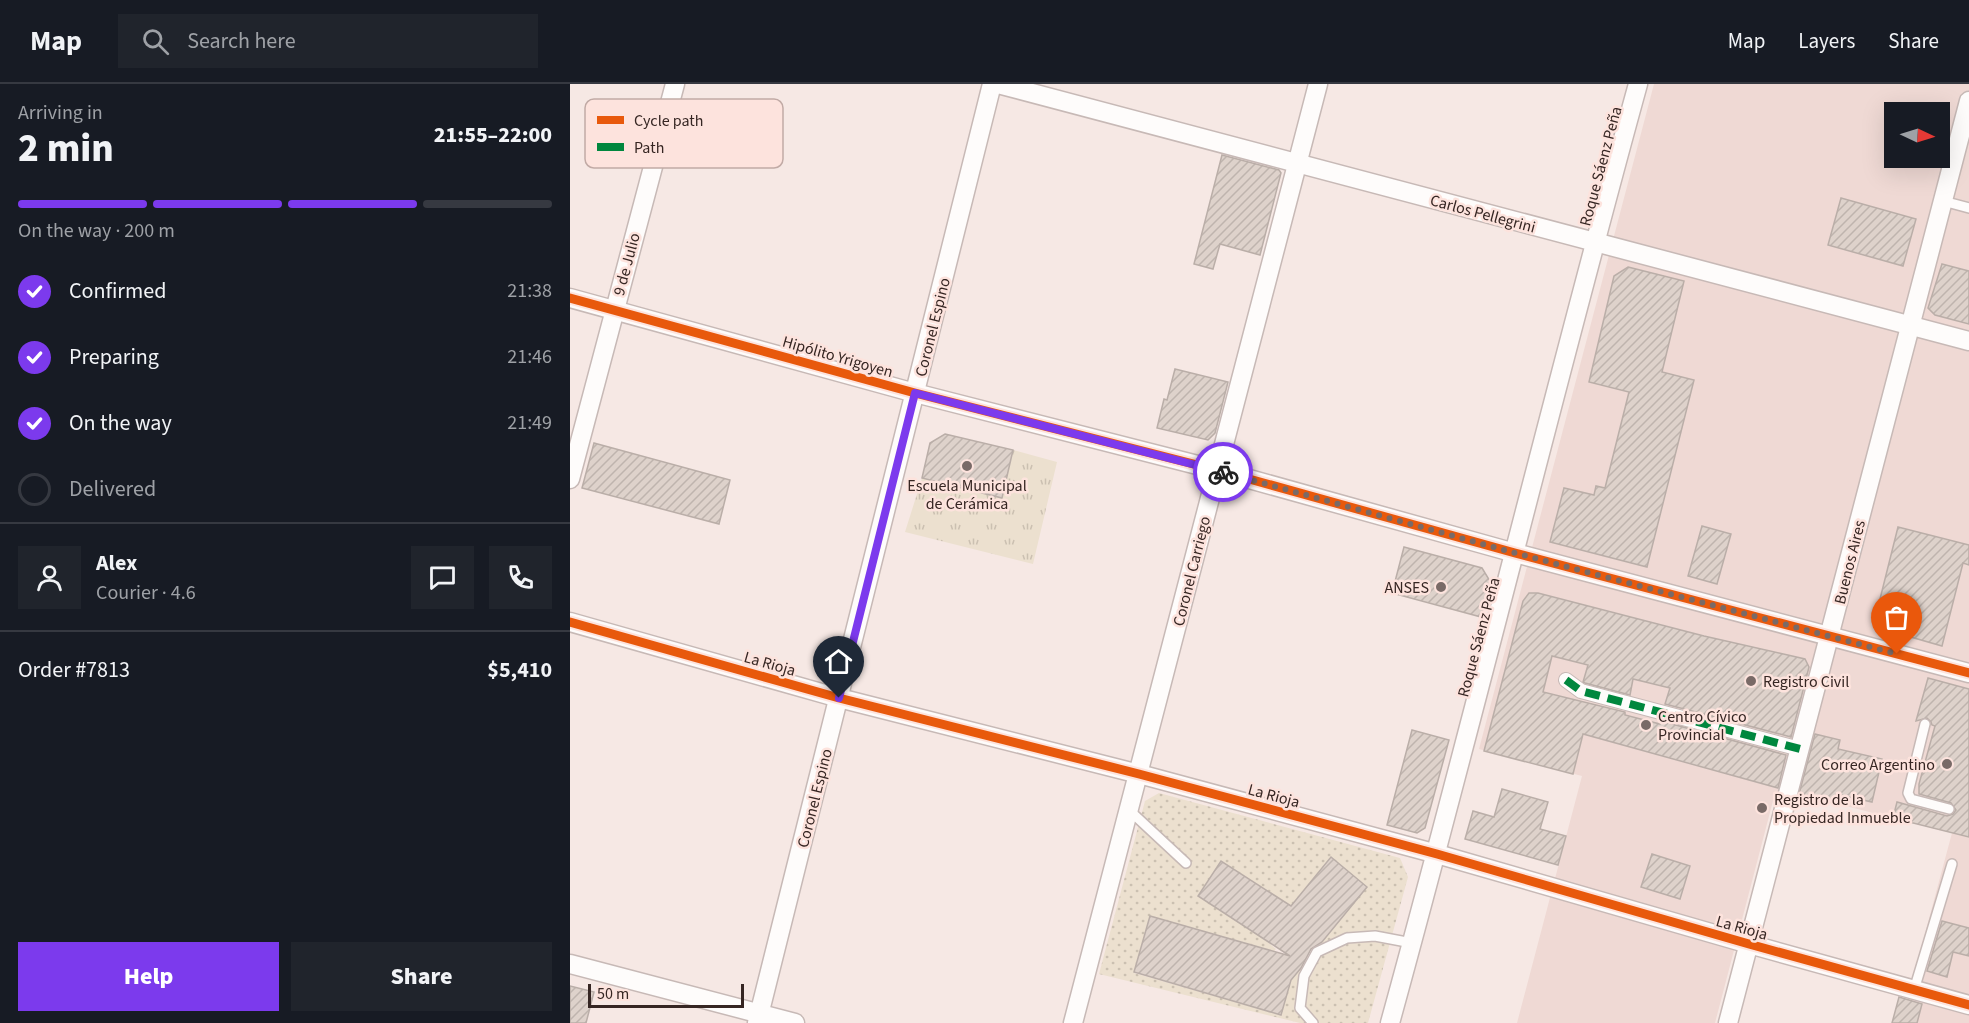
<!DOCTYPE html>
<html lang="en">
<head>
<meta charset="utf-8">
<style>
	body { margin:0; font-family:"Source Sans 3",sans-serif; background:#20242c; color:#f1f3f6; height:100vh; display:flex; flex-direction:column; font-size:22px; white-space:nowrap }
	* { box-sizing:border-box; margin:0 }
	p { font-size:20px; color:#9ea1a6 }
	.icon { flex:none; width:33px; height:33px; fill:none; stroke:currentColor; stroke-width:2; stroke-linecap:round; stroke-linejoin:round }
	.map { position:relative; flex:1; overflow:hidden }
	.details { display:flex; flex-direction:column; background:#171b24; width:570px }
	.details>* { flex:none }
	.needle { width:39px; rotate:94deg }
	.buttons { position:absolute; left:1314px; top:18px; display:grid; gap:12px }
	.buttons a { display:grid; place-items:center; width:66px; height:66px; border-radius:0px; background:#171b24; box-shadow:0 6px 24px #0002; font-size:30px }
	.scale { position:absolute; left:18px; bottom:15px; width:156px; box-sizing:border-box; padding-left:6px; border:3px solid #362623; border-top:0; font-size:16px; line-height:21px; white-space:nowrap; color:#362623; -webkit-text-stroke:4px #fde3dd; paint-order:stroke }
	.pin { position:absolute; display:grid; place-items:center; width:51px; height:51px; color:#fff; margin:-62px -26px; border-radius:50% 50% 50% 0; rotate:-45deg; box-shadow:0 0 6px #0007 }
	.pin .icon { rotate:45deg }
	.courier { position:absolute; display:grid; place-items:center; width:60px; height:60px; margin:-30px; border:4px solid #7c3aed; border-radius:50%; background:#fff; color:#222; box-shadow:0 2px 8px #0007 }
	.overview em { font-style:normal; font-weight:800 }
	.overview div { display:flex; flex-direction:column-reverse }
	.overview { display:flex; align-items:center; justify-content:space-between; height:102px; padding:0 18px }
	h1 { font-size:39px; font-weight:800; line-height:45px }
	.bar { display:grid; grid-template-columns:repeat(4,1fr); gap:9px 6px; align-content:center; height:72px; padding:0 18px }
	.bar i { height:8px; border-radius:4px; background:#363941 }
	.bar .on { background:#7c3aed }
	.bar p { grid-column:span 4 }
	.line { display:flex; align-items:center; gap:15px; padding:0 18px; border-top:2px solid #363941 }
	.line div { flex:1 }
	.round { display:grid; place-items:center; flex:none; width:63px; height:63px; border-radius:0px; background:#20242c }
	ol { padding:0 18px; list-style:none }
	li { display:flex; align-items:center; gap:18px; height:66px }
	li p { margin-inline-start:auto }
	li .icon { padding:6px; border-radius:50%; background:#7c3aed; color:#fff; stroke-width:4 }
	li:last-child { color:#9ea1a6 }
	li i { width:33px; height:33px; border:3px solid #363941; border-radius:50% }
	.primary-button { display:flex; gap:12px; margin-top:auto; padding:12px 18px }
	.primary-button a { flex:1; height:69px; border-radius:0px; background:#7c3aed; color:#fff; font-size:24px; font-weight:800; line-height:69px; text-align:center }
	.primary-button a+a { background:#20242c; color:#f1f3f6 }
	header { display:flex; align-items:center; gap:36px; box-sizing:border-box; height:84px; padding:0 30px; background:#171b24; border-bottom:2px solid #363941 }
	header strong { font-size:28px }
	nav { display:flex; gap:33px; margin-inline-start:auto; font-size:21px }
	.search { width:420px; height:54px; background:#20242c; display:flex; align-items:center; gap:15px; box-sizing:border-box; padding:0 21px; border-radius:0px; color:#9ea1a6; font-size:22px }
	main { display:flex; flex:1; min-height:0 }
	.map>svg:first-child { display:block }
</style>
</head>
<body>
<header>
<strong>Map</strong>
<div class="search"><svg class="icon" aria-label="search" viewBox="0 0 24 24"><circle cx="10" cy="10" r="6"/><path d="M15 15l6 6"/></svg>Search here</div>
<nav><a>Map</a><a>Layers</a><a>Share</a></nav>
</header>
<main>
<section class="details">
<div class="overview"><div><h1>2 min</h1><p>Arriving in</p></div><em>21:55–22:00</em></div>
<div class="bar"><i class="on"></i><i class="on"></i><i class="on"></i><i></i><p>On the way · 200 m</p></div>
<ol>
<li><svg class="icon" aria-label="check" viewBox="0 0 24 24"><path d="M5 12l5 5 9-10"/></svg>Confirmed<p>21:38</p></li>
<li><svg class="icon" aria-label="check" viewBox="0 0 24 24"><path d="M5 12l5 5 9-10"/></svg>Preparing<p>21:46</p></li>
<li><svg class="icon" aria-label="check" viewBox="0 0 24 24"><path d="M5 12l5 5 9-10"/></svg>On the way<p>21:49</p></li>
<li><i></i>Delivered</li>
</ol>
<div class="line" style="height:108px"><a class="round"><svg class="icon" aria-label="person" viewBox="0 0 24 24"><circle cx="12" cy="8" r="4"/><path d="M4 21q1-7 8-7t8 7"/></svg></a><div><b>Alex</b><p>Courier · 4.6</p></div><a class="round"><svg class="icon" aria-label="chat" viewBox="0 0 24 24"><path d="M4 5h16v11H9l-5 4z"/></svg></a><a class="round"><svg class="icon" aria-label="phone" viewBox="0 0 24 24"><path d="M5 4h4l2 5-3 2q2 4 5 5l2-3 5 2v4C11 20 4 13 5 4z"/></svg></a></div>
<div class="line" style="height:78px"><div>Order #7813</div><b>$5,410</b></div>
<div class="primary-button"><a>Help</a><a>Share</a></div>
</section>
<div class="map">
<svg width="1399" height="939" viewBox="0 0 1399 939">
	<defs>
		<pattern id="grass-dots" width="8" height="8" patternUnits="userSpaceOnUse" patternTransform="scale(1.5)"><rect width="8" height="8" fill="#ece0cf"/><path d="M2 2h.1M6 6h.1" fill="none" stroke="#cbc0b1" stroke-width="1.8" stroke-linecap="round"/></pattern>
		<pattern id="park-tufts" width="24" height="20" patternUnits="userSpaceOnUse" patternTransform="scale(1.5)"><rect width="24" height="20" fill="#ece0cf"/><path d="M3 7l-1-3M5 7V3M7 7l1-3M15 17l-1-3M17 17v-4M19 17l1-3" fill="none" stroke="#cbc0b1"/></pattern>
		<pattern id="building-hatch" width="6" height="6" patternUnits="userSpaceOnUse" patternTransform="scale(1.5)"><rect width="6" height="6" fill="#ded2cb"/><path d="M-1 1l2-2M0 6l6-6M5 7l2-2" fill="none" stroke="#bfb4ae"/></pattern>
	</defs>
	<rect width="100%" height="100%" fill="#f6e8e4"/>
	<path fill="#efd9d4" fill-rule="evenodd" d="M1084,0H1399V939H1331L1382,749L1264,719L1267,710L1302,718L1312,675L1268,665L1254,722L1225,714L1204,713L1145,939H947L1012,692L909,665ZM1324,28H1370V74H1324Z"/>
	<path fill="url(#grass-dots)" fill-rule="evenodd" d="M589,709L830,774L838,793L798,939H730L529,890L575,717ZM761,774L797,803L721,896L711,931L564,889L580,832L704,867L706,865L694,855Z"/>
	<polygon fill="url(#park-tufts)" points="443,366 487,378 463,480 335,448 352,394 432,413"/>
	<g fill="url(#building-hatch)" stroke="#baaea8" stroke-width="1.5">
		<polygon points="652,71 709,86 711,89 690,171 650,160 643,185 624,180"/>
		<polygon points="1271,114 1346,135 1333,182 1258,161"/>
		<polygon points="1372,180 1399,187 1399,240 1365,231 1358,224"/>
		<polygon points="1058,183 1114,197 1092,288 1124,296 1077,483 980,458 994,404 1024,411 1026,402 1035,404 1059,308 1019,298 1044,192"/>
		<polygon points="605,285 658,298 645,349 638,356 587,344 594,315 597,316"/>
		<polygon points="375,350 443,366 432,414 352,394 360,359"/>
		<polygon points="24,359 160,396 149,440 12,404"/>
		<polygon points="1132,442 1161,450 1147,500 1118,492"/>
		<polygon points="1328,443 1399,461 1399,481 1393,479 1372,562 1313,545 1306,531"/>
		<polygon points="834,463 912,484 920,497 911,533 822,509"/>
		<polygon points="959,509 968,509 1134,552 1235,575 1239,583 1221,653 1095,620 1100,604 1063,595 1060,611 1015,599 1013,598 1018,581 982,572 973,608 1055,628 1055,631 1090,640 1091,637 1216,671 1208,704 1013,650 1003,690 914,667 953,517"/>
		<polygon points="1358,594 1399,605 1399,753 1323,734 1327,718 1377,732 1383,730 1386,726 1381,719 1349,710 1349,700 1365,642 1362,641 1361,638 1357,634 1346,637"/>
		<polygon points="842,646 879,656 855,744 847,749 817,741"/>
		<polygon points="1245,650 1270,656 1268,665 1312,675 1302,718 1266,710 1264,719 1229,710"/>
		<polygon points="932,705 978,718 970,745 996,752 988,781 895,755 903,727 924,733"/>
		<polygon points="1082,770 1120,782 1110,815 1071,803"/>
		<polygon points="761,773 797,803 752,858 741,865 731,884 721,896 711,931 564,888 580,832 720,872 628,812 651,777 721,822"/>
		<polygon points="1372,837 1399,844 1399,872 1383,868 1377,893 1357,887"/>
		<polygon points="0,902 24,908 16,939 0,939"/>
		<polygon points="1329,913 1352,920 1347,939 1322,939"/>
	</g>
	<g fill="none" stroke-linecap="round" stroke-linejoin="round">
		<defs>
			<g id="service">
				<polyline points="1373,117 1399,124"/>
				<polyline points="1355,640 1338,709 1341,715 1379,725"/>
				<polyline points="559,726 616,779"/>
				<polyline points="1344,906 1382,780"/>
				<polyline points="743,939 730,924 734,892 747,868 777,854 805,852 842,859"/>
			</g>
			<polyline id="pedestrian" points="996,596 1011,607 1230,665"/>
			<g id="minor">
				<polyline points="428,0 1399,257"/>
				<polyline points="0,214 345,309 647,386 945,469 1399,589"/>
				<polyline points="0,395 105,0"/>
				<polyline points="0,538 269,614 569,690 867,770 1179,860 1399,921"/>
				<polyline points="0,880 225,939"/>
				<polyline points="187,939 422,0"/>
				<polyline points="503,939 748,0"/>
				<path d="M820,939C906,627 982,312 1068,0"/>
				<polyline points="1158,939 1399,17"/>
			</g>
		</defs>
		<use href="#service" stroke="#c7b9b6" stroke-width="12"/>
		<use href="#pedestrian" stroke="#c7b9b6" stroke-width="16"/>
		<use href="#minor" stroke="#c7b9b6" stroke-width="21"/>
		<use href="#service" stroke="#fefcfb" stroke-width="9"/>
		<use href="#pedestrian" stroke="#fefcfb" stroke-width="14"/>
		<use href="#minor" stroke="#fefcfb" stroke-width="18"/>
		<polyline stroke="#00873e" stroke-width="8" stroke-dasharray="15 8" stroke-linecap="butt" points="996,596 1011,607 1230,665"/>
		<defs>
			<g id="cycleway">
				<polyline points="0,214 345,309 647,386 945,469 1399,589"/>
				<polyline points="0,538 269,614 569,690 867,770 1179,860 1399,921"/>
			</g>
		</defs>
		<use href="#cycleway" stroke="#fde3dd" stroke-width="13"/>
		<use href="#cycleway" stroke="#e8590c" stroke-width="9"/>
	</g>
	<g fill="none" stroke-linecap="round" stroke-linejoin="round">
		<polyline stroke="#796a67" stroke-width="6" stroke-dasharray="0 10.8" points="653,388 945,469 1327,570"/>
		<polyline stroke="#7c3aed" stroke-width="8" points="269,614 345,309 653,388"/>
	</g>
	<g fill="#796a67" stroke="#fde3dd" stroke-width="2">
		<circle cx="397" cy="382" r="6"/>
		<circle cx="871" cy="503" r="6"/>
		<circle cx="1181" cy="597" r="6"/>
		<circle cx="1076" cy="641" r="6"/>
		<circle cx="1377" cy="680" r="6"/>
		<circle cx="1192" cy="724" r="6"/>
	</g>
	<g text-anchor="middle" stroke-width="5" stroke-linejoin="round" paint-order="stroke">
		<g font-size="16" fill="#362623" stroke="#fde3dd">
			<text transform="translate(1030 82) rotate(-75)" y="6">Roque Sáenz Peña</text>
			<text transform="translate(913 129) rotate(15)" y="6">Carlos Pellegrini</text>
			<text transform="translate(56 180) rotate(-75)" y="6">9 de Julio</text>
			<text transform="translate(362 243) rotate(-76)" y="6">Coronel Espino</text>
			<text transform="translate(268 272) rotate(16)" y="6">Hipólito Yrigoyen</text>
			<text transform="translate(1279 478) rotate(-76)" y="6">Buenos Aires</text>
			<text transform="translate(621 487) rotate(-76)" y="6">Coronel Carriego</text>
			<text transform="translate(908 553) rotate(-75)" y="6">Roque Sáenz Peña</text>
			<text transform="translate(200 579) rotate(16)" y="6">La Rioja</text>
			<text transform="translate(704 711) rotate(15)" y="6">La Rioja</text>
			<text transform="translate(244 714) rotate(-76)" y="6">Coronel Espino</text>
			<text transform="translate(1172 843) rotate(16)" y="6">La Rioja</text>
		</g>
		<g font-size="16" fill="#362623" stroke="#fde3dd" text-anchor="start">
			<text x="397" y="407" text-anchor="middle">Escuela Municipal<tspan x="397" dy="18">de Cerámica</tspan></text>
			<text x="859" y="509" text-anchor="end">ANSES</text>
			<text x="1193" y="603">Registro Civil</text>
			<text x="1088" y="638">Centro Cívico<tspan x="1088" dy="18">Provincial</tspan></text>
			<text x="1365" y="686" text-anchor="end">Correo Argentino</text>
			<text x="1204" y="721">Registro de la<tspan x="1204" dy="18">Propiedad Inmueble</tspan></text>
		</g>
	</g>
	<rect x="15" y="15" width="198" height="69" rx="9" fill="#fde3dd" stroke="#c1aaa5" stroke-width="1.5"/>
	<rect x="27" y="32" width="27" height="8" fill="#e8590c"/>
	<rect x="27" y="59" width="27" height="8" fill="#00873e"/>
	<g font-size="16" fill="#362623">
		<text x="64" y="42">Cycle path</text>
		<text x="64" y="69">Path</text>
	</g>
</svg>
<div class="buttons">
<a><svg class="needle" viewBox="-14 -14 28 28"><path d="M0-13l5 13h-10z" fill="#e53935"/><path d="M0 13l5-13h-10z" fill="#9ea1a6"/></svg></a>
</div>
<div class="scale">50 m</div>
<div class="pin" style="left:1327px;top:570px;background:#ea580c"><svg class="icon" aria-label="bag" viewBox="0 0 24 24"><path d="M5 8h14l-1 12H6zM9 8a3 3 0 0 1 6 0"/></svg></div>
<div class="pin" style="left:269px;top:614px;background:#1f2937"><svg class="icon" aria-label="home" viewBox="0 0 24 24"><path d="M3 11l9-7 9 7M6 9v11h12V9"/></svg></div>
<div class="courier" style="left:653px;top:388px"><svg class="icon" aria-label="bike" viewBox="0 0 24 24"><circle cx="6" cy="16" r="4"/><circle cx="18" cy="16" r="4"/><path d="M6 16l4-8h5l3 8M10 8l3 8H6M13 5h3"/></svg></div>
</div>
</main>
</body>
</html>
